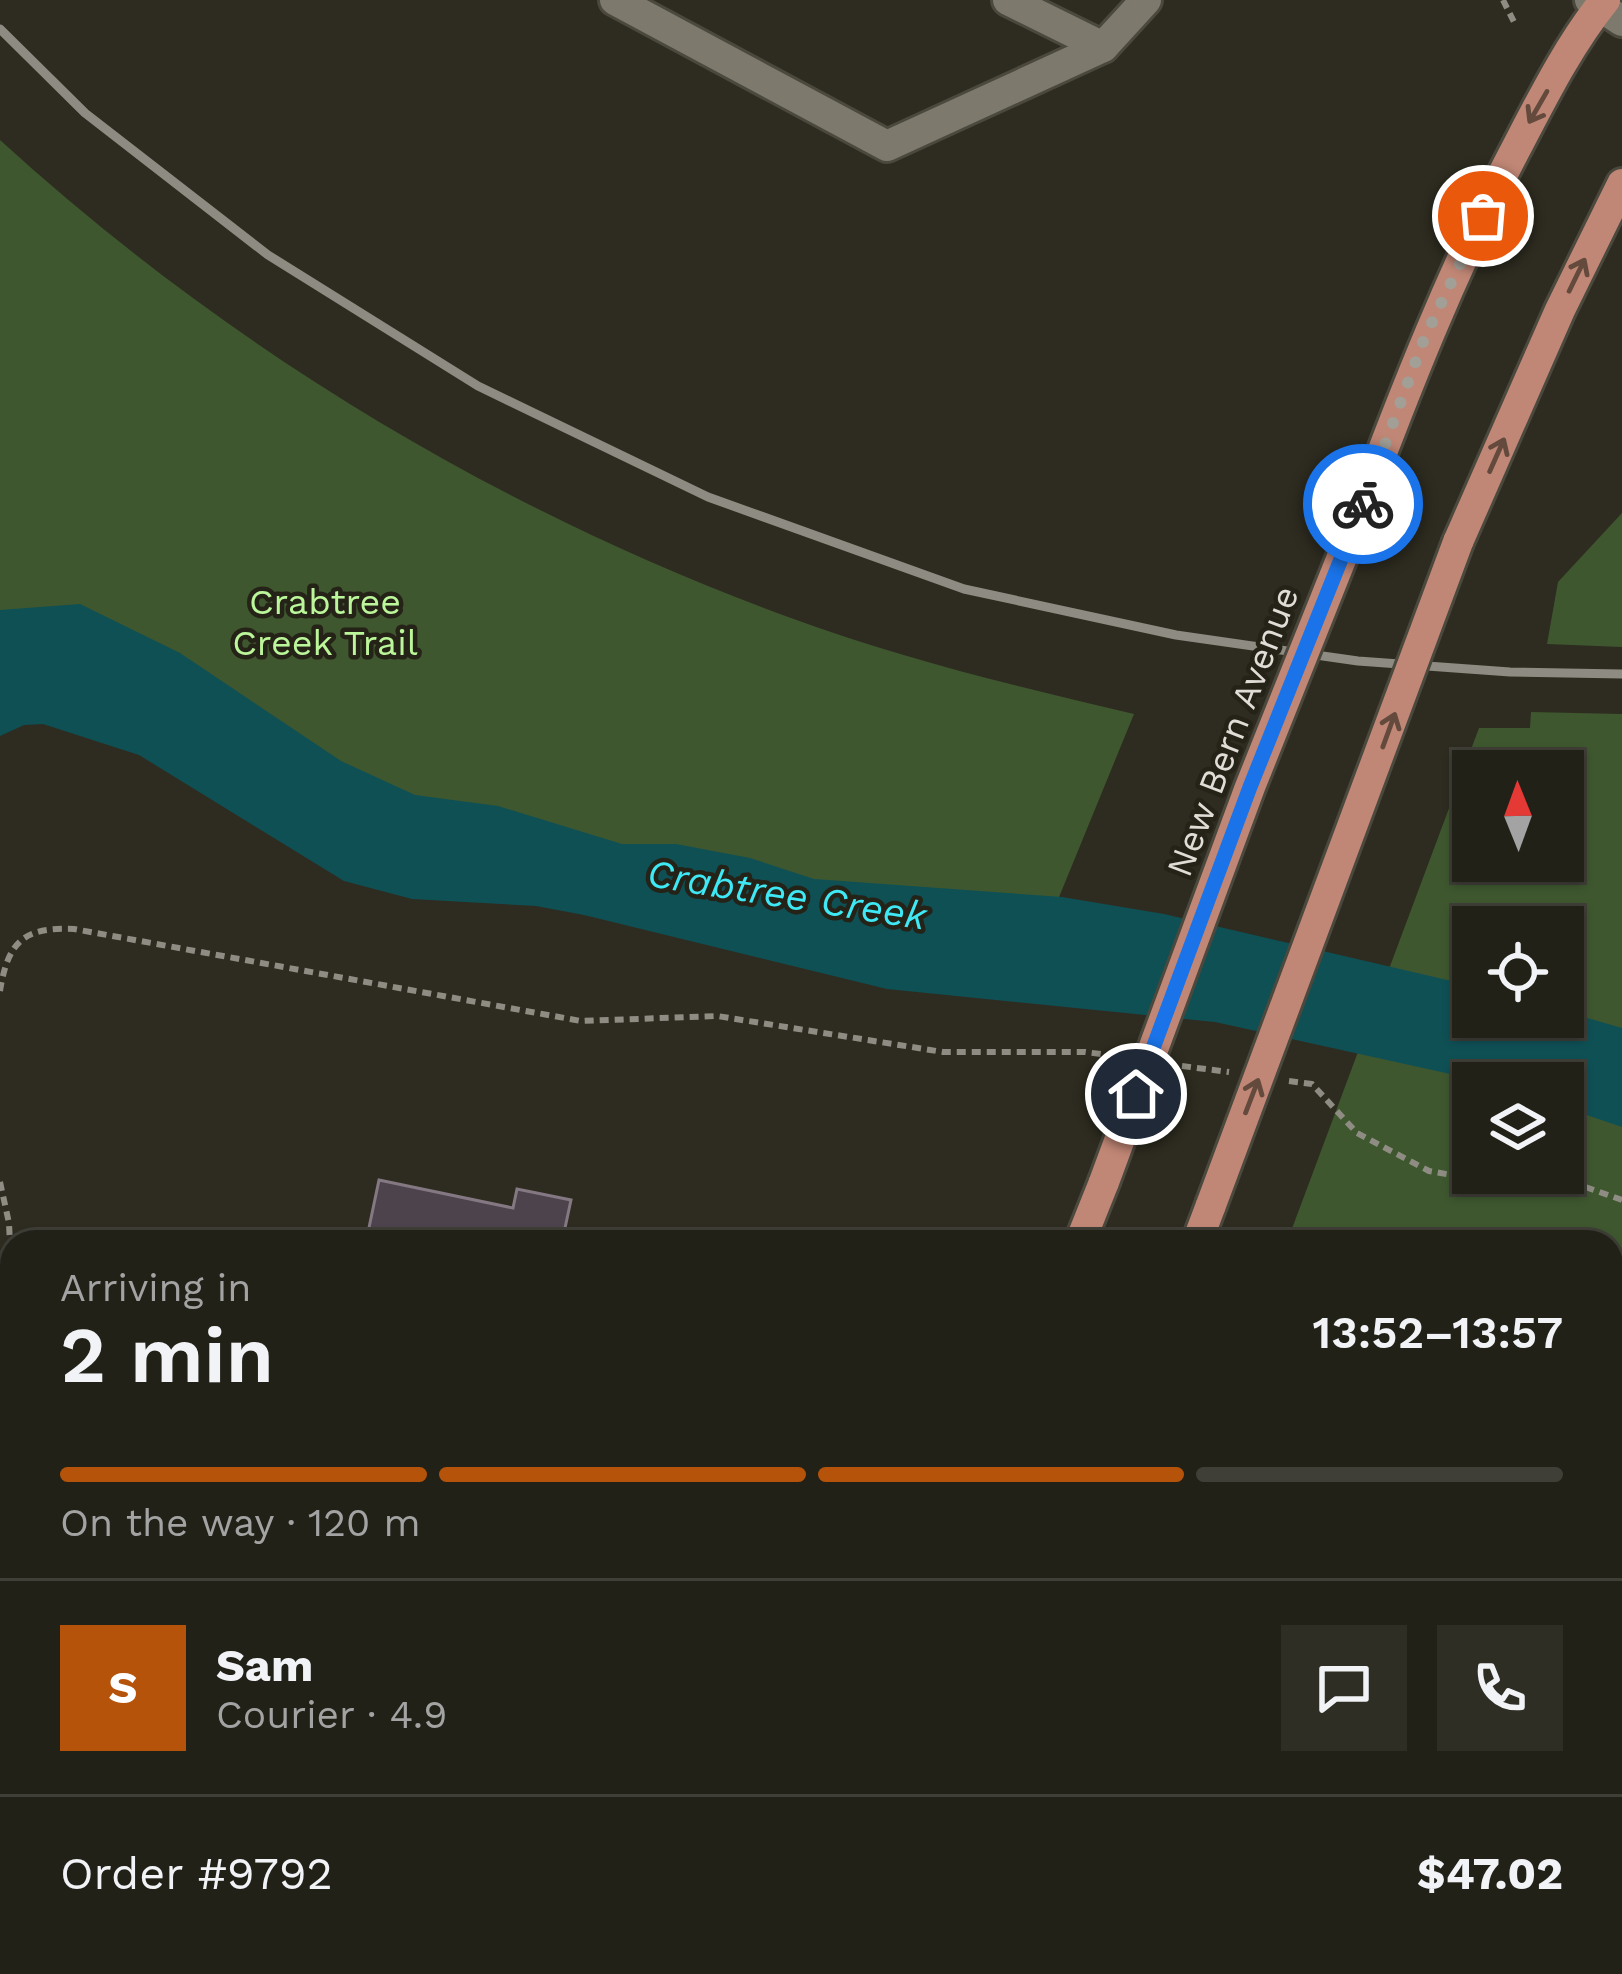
<!DOCTYPE html>
<html lang="en">
<head>
<meta charset="utf-8">
<style>
	body { margin:0; font-family:"Work Sans",sans-serif; background:#2e2e25; color:#f1f3f6; height:100vh; display:flex; flex-direction:column; font-size:45px; white-space:nowrap }
	* { box-sizing:border-box; margin:0 }
	p { font-size:39px; color:#a2a3a2 }
	.icon { flex:none; width:66px; height:66px; fill:none; stroke:currentColor; stroke-width:2; stroke-linecap:round; stroke-linejoin:round }
	.map { position:relative; flex:1; overflow:hidden }
	.panel { position:absolute; left:0px; top:1230px; width:1623px; height:744px; display:flex; flex-direction:column; background:#222118; border-radius:36px 36px 0 0; box-shadow:0 3px 9px #0004,0 0 0 3px #3f3e37 }
	.panel>* { flex:none }
	.needle { width:78px; rotate:359deg }
	.buttons { position:absolute; left:1452px; top:750px; display:grid; gap:24px }
	.buttons a { display:grid; place-items:center; width:132px; height:132px; border-radius:0px; background:#222118; box-shadow:0 3px 9px #0004,0 0 0 3px #3f3e37; font-size:60px }
	.pin { position:absolute; display:grid; place-items:center; width:102px; height:102px; color:#fff; margin:-51px; border:6px solid #fff; border-radius:50%; box-shadow:0 3px 12px #0007 }
	.courier { position:absolute; display:grid; place-items:center; width:120px; height:120px; margin:-60px; border:9px solid #1a73e8; border-radius:50%; background:#fff; color:#222; box-shadow:0 3px 15px #0007 }
	.headline em { font-style:normal; font-weight:600 }
	.headline div { display:flex; flex-direction:column-reverse }
	.headline { display:flex; align-items:center; justify-content:space-between; height:204px; padding:0 60px }
	h1 { font-size:78px; font-weight:600; line-height:90px }
	.bar { display:grid; grid-template-columns:repeat(4,1fr); gap:18px 12px; align-content:center; height:144px; padding:0 60px }
	.bar i { height:15px; border-radius:9px; background:#3f3e37 }
	.bar .selected { background:#b45309 }
	.bar p { grid-column:span 4 }
	.line { display:flex; align-items:center; gap:30px; padding:0 60px; border-top:3px solid #3f3e37 }
	.line div { flex:1 }
	.round { display:grid; place-items:center; flex:none; width:126px; height:126px; border-radius:0px; background:#2e2e25 }
	.map>svg:first-child { display:block }
</style>
</head>
<body>
<div class="map">
<svg width="1622" height="1974" viewBox="0 0 1622 1974">
	<rect width="100%" height="100%" fill="#2e2c20"/>
	<g fill="#3e572f" fill-rule="evenodd">
		<path d="M0,140C229,349 500,512 791,618C903,659 1018,687 1134,714L1030,968L746,917L0,651Z"/>
		<polygon points="1622,513 1622,647 1547,644 1558,582"/>
		<path d="M1531,712L1622,714V1551L1611,1552V1242H1287L1479,728H1530ZM1473,771H1563V861H1473ZM1473,927H1563V1017H1473ZM1473,1083H1563V1173H1473Z"/>
		<polygon points="12,1784 12,1962 730,1962 731,1974 682,1974 644,1963 637,1974 0,1974 0,1824"/>
	</g>
	<polygon fill="#0f5055" points="80,604 180,653 341,761 415,795 498,806 622,844 676,844 750,858 814,879 1062,897 1164,914 1473,986 1473,1017 1563,1017 1563,1011 1622,1028 1622,1127 1563,1107 1563,1083 1491,1083 1215,1022 887,989 584,915 536,906 412,899 344,881 139,755 43,724 24,725 0,736 0,610"/>
	<g fill="#4d434d" stroke="#847983" stroke-width="3">
		<polygon points="379,1180 513,1208 517,1189 571,1200 562,1242 366,1242"/>
		<polygon points="1233,1962 1348,1962 1340,1974 1225,1974"/>
		<polygon points="1446,1962 1469,1962 1460,1974 1438,1974"/>
	</g>
	<g fill="none" stroke-linecap="round" stroke-linejoin="round">
		<defs>
			<g id="minor">
				<polyline points="615,0 887,146 1103,47 1146,0"/>
				<polyline points="1008,0 1103,47"/>
				<polyline points="1590,0 1622,21"/>
				<polyline points="0,1663 12,1628"/>
				<polyline points="1612,1974 1622,1970"/>
			</g>
			<g id="major">
				<path d="M1354,527C1403,395 1454,265 1520,141C1545,93 1571,42 1605,0"/>
				<polyline points="1458,542 1560,310 1622,184"/>
				<polyline points="1080,1242 1104,1182"/>
				<polyline points="1197,1242 1211,1205"/>
				<polyline points="798,1974 803,1962"/>
				<polyline points="920,1974 924,1962"/>
			</g>
		</defs>
		<use href="#minor" stroke="#4b483e" stroke-width="36"/>
		<use href="#major" stroke="#4b483e" stroke-width="36"/>
		<g stroke="#8f8d83" stroke-width="6" stroke-dasharray="9 6" stroke-linecap="butt">
			<polyline points="1503,0 1516,26"/>
			<path d="M0,991C8,941 24,927 74,929L581,1021L717,1016L943,1052H1085L1116,1056"/>
			<polyline points="1182,1066 1229,1072"/>
			<polyline points="1289,1081 1312,1084 1357,1133 1429,1171 1485,1181 1560,1178 1622,1200"/>
			<polyline points="0,1182 9,1223 12,1286"/>
			<polyline points="0,1521 12,1324"/>
		</g>
		<use href="#minor" stroke="#7d796c" stroke-width="30"/>
		<use href="#major" stroke="#c18776" stroke-width="30"/>
		<polyline stroke="#8e8c82" stroke-width="9" points="0,29 85,113 268,255 478,386 708,497 964,589 1176,635 1358,661 1510,672 1622,674"/>
		<defs>
			<g id="major-bridge">
				<polyline points="1104,1182 1250,787 1354,527"/>
				<polyline points="1211,1205 1458,542"/>
			</g>
		</defs>
		<use href="#major-bridge" stroke="#4b483e" stroke-width="36" stroke-linecap="butt"/>
		<use href="#major-bridge" stroke="#c18776" stroke-width="30"/>
	</g>
	<defs><path id="oneway-shaft" d="M-6 0H5M1.5-3L5.5 0L1.5 3" fill="none" stroke-width="1.6" stroke-linecap="round" stroke-linejoin="round" transform="scale(3)"/></defs>
	<g stroke="#634a3d">
		<use href="#oneway-shaft" transform="translate(1538 107) rotate(120)"/>
		<use href="#oneway-shaft" transform="translate(1577 275) rotate(-64)"/>
		<use href="#oneway-shaft" transform="translate(1497 455) rotate(-66)"/>
		<use href="#oneway-shaft" transform="translate(1389 730) rotate(-70)"/>
		<use href="#oneway-shaft" transform="translate(1252 1096) rotate(-69)"/>
	</g>
	<g fill="none" stroke-linecap="round" stroke-linejoin="round">
		<polyline stroke="#a19f96" stroke-width="12" stroke-dasharray="0 21.6" points="1363,504 1424,339 1483,216"/>
		<polyline stroke="#1a73e8" stroke-width="15" points="1136,1094 1250,787 1363,504"/>
	</g>
	<g text-anchor="middle" stroke-width="9" stroke-linejoin="round" paint-order="stroke">
		<g font-size="36" fill="#bcf69a" stroke="#252217">
			<text x="325" y="614">Crabtree<tspan x="325" dy="41">Creek Trail</tspan></text>
		</g>
		<g font-size="36" fill="#dfddd5" stroke="#252217">
			<text transform="translate(1232 731) rotate(-69)" y="13">New Bern Avenue</text>
		</g>
		<g font-size="39" font-style="italic" fill="#3ee8f4" stroke="#252217">
			<text transform="translate(787 894) rotate(9)" y="14">Crabtree Creek</text>
		</g>
	</g>
</svg>
<div class="buttons">
<a><svg class="needle" viewBox="-14 -14 28 28"><path d="M0-13l5 13h-10z" fill="#e53935"/><path d="M0 13l5-13h-10z" fill="#a2a3a2"/></svg></a>
<a><svg class="icon" aria-label="locate" viewBox="0 0 24 24"><circle cx="12" cy="12" r="6"/><path d="M12 2v4M12 18v4M2 12h4M18 12h4"/></svg></a>
<a><svg class="icon" aria-label="layers" viewBox="0 0 24 24"><path d="M12 4l9 5-9 5-9-5zM3 14l9 5 9-5"/></svg></a>
</div>
<div class="pin" style="left:1483px;top:216px;background:#ea580c"><svg class="icon" aria-label="bag" viewBox="0 0 24 24"><path d="M5 8h14l-1 12H6zM9 8a3 3 0 0 1 6 0"/></svg></div>
<div class="pin" style="left:1136px;top:1094px;background:#1f2937"><svg class="icon" aria-label="home" viewBox="0 0 24 24"><path d="M3 11l9-7 9 7M6 9v11h12V9"/></svg></div>
<div class="courier" style="left:1363px;top:504px"><svg class="icon" aria-label="bike" viewBox="0 0 24 24"><circle cx="6" cy="16" r="4"/><circle cx="18" cy="16" r="4"/><path d="M6 16l4-8h5l3 8M10 8l3 8H6M13 5h3"/></svg></div>
<section class="panel">
<div class="headline"><div><h1>2 min</h1><p>Arriving in</p></div><em>13:52–13:57</em></div>
<div class="bar"><i class="selected"></i><i class="selected"></i><i class="selected"></i><i></i><p>On the way · 120 m</p></div>
<div class="line" style="height:216px"><b class="round" style="background:#b45309;color:#fff">S</b><div><b>Sam</b><p>Courier · 4.9</p></div><a class="round"><svg class="icon" aria-label="chat" viewBox="0 0 24 24"><path d="M4 5h16v11H9l-5 4z"/></svg></a><a class="round"><svg class="icon" aria-label="phone" viewBox="0 0 24 24"><path d="M5 4h4l2 5-3 2q2 4 5 5l2-3 5 2v4C11 20 4 13 5 4z"/></svg></a></div>
<div class="line" style="height:156px"><div>Order #9792</div><b>$47.02</b></div>
</section>
</div>
</body>
</html>
